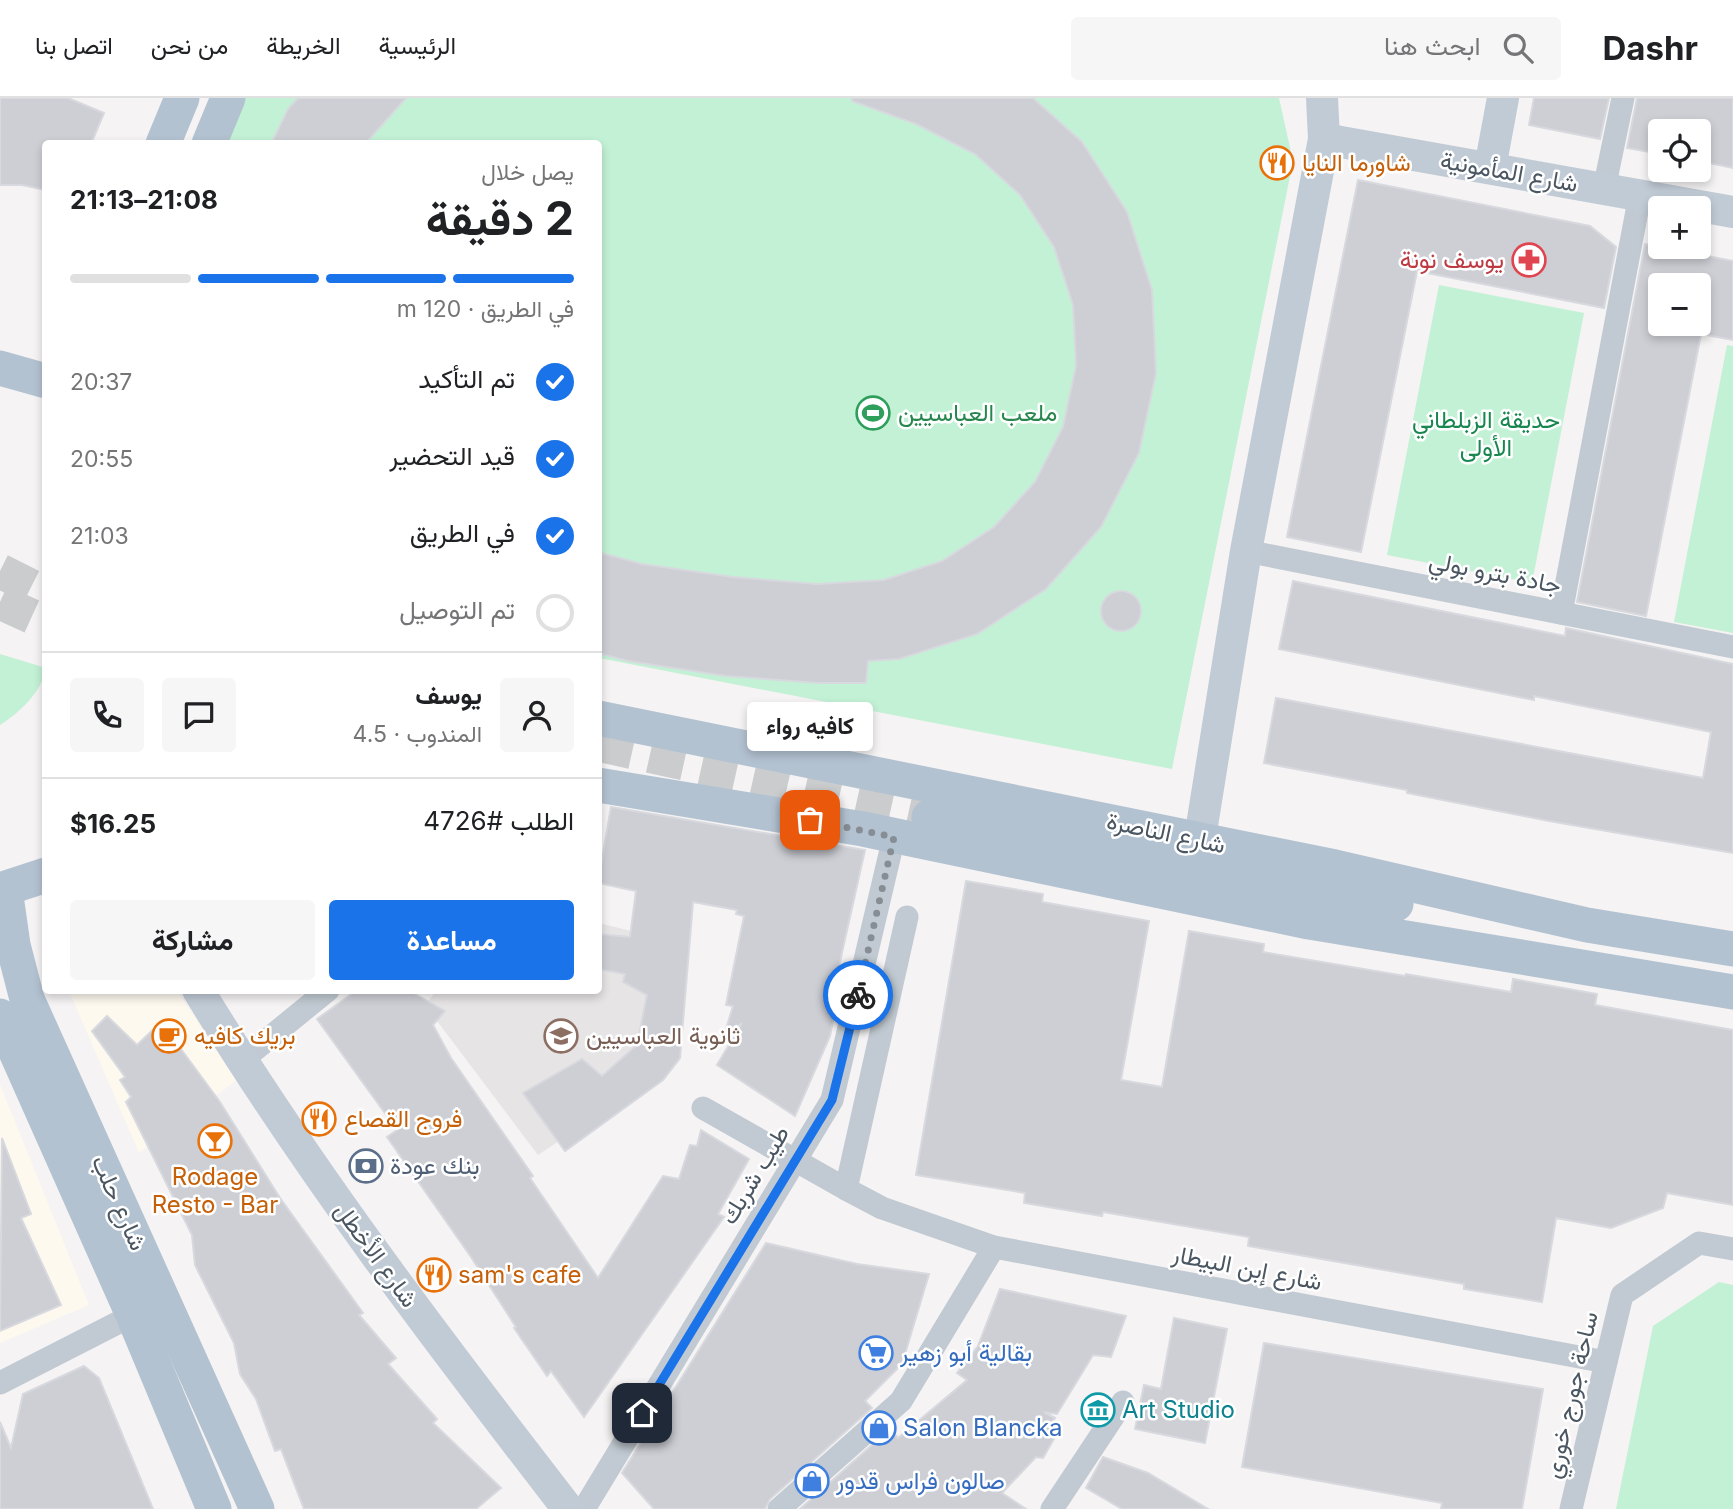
<!DOCTYPE html>
<html lang="ar">
<head>
<meta charset="utf-8">
<style>
	body { margin:0; font-family:Inter,Vazirmatn,sans-serif; background:#f6f6f6; color:#202124; direction:rtl; height:100vh; display:flex; flex-direction:column; font-size:26px; white-space:nowrap }
	* { box-sizing:border-box; margin:0 }
	p { font-size:23px; color:#757577 }
	.icon { flex:none; width:38px; height:38px; fill:none; stroke:currentColor; stroke-width:2; stroke-linecap:round; stroke-linejoin:round }
	.map { position:relative; flex:1; overflow:hidden; direction:ltr }
	.drawer { position:absolute; left:42px; top:42px; width:560px; height:854px; display:flex; flex-direction:column; background:#fff; border-radius:7px; box-shadow:0 4px 10px #0003; direction:rtl }
	.drawer>* { flex:none }
	.buttons { position:absolute; left:1648px; top:21px; display:grid; gap:14px }
	.buttons a { display:grid; place-items:center; width:63px; height:63px; border-radius:7px; background:#fff; box-shadow:0 4px 10px #0003; font-size:35px }
	.pin { position:absolute; display:grid; place-items:center; width:60px; height:60px; color:#fff; margin:-30px; border-radius:14px; box-shadow:0 4px 10px #0006 }
	.courier { position:absolute; display:grid; place-items:center; width:70px; height:70px; margin:-35px; border:5px solid #1a73e8; border-radius:50%; background:#fff; color:#222; box-shadow:0 2px 9px #0007 }
	.bubble { position:absolute; height:49px; border-radius:7px; background:#fff; box-shadow:0 4px 10px #0003; font-size:23px; font-weight:700; line-height:49px; text-align:center; direction:rtl }
	.headline em { font-style:normal; font-weight:700 }
	.headline div { display:flex; flex-direction:column-reverse }
	.headline { display:flex; align-items:center; justify-content:space-between; height:119px; padding:0 28px }
	h1 { font-size:46px; font-weight:700; line-height:52px }
	.bar { display:grid; grid-template-columns:repeat(4,1fr); gap:10px 7px; align-content:center; height:84px; padding:0 28px }
	.bar i { height:9px; border-radius:5px; background:#e0e0e0 }
	.bar .active { background:#1a73e8 }
	.bar p { grid-column:span 4 }
	.line { display:flex; align-items:center; gap:18px; padding:0 28px; border-top:2px solid #e0e0e0 }
	.line div { flex:1 }
	.round { display:grid; place-items:center; flex:none; width:74px; height:74px; border-radius:7px; background:#f6f6f6 }
	ol { padding:0 28px; list-style:none }
	li { display:flex; align-items:center; gap:21px; height:77px }
	li p { margin-inline-start:auto }
	li .icon { padding:7px; border-radius:50%; background:#1a73e8; color:#fff; stroke-width:4 }
	li:last-child { color:#757577 }
	li i { width:38px; height:38px; border:4px solid #e0e0e0; border-radius:50% }
	.action { display:flex; gap:14px; margin-top:auto; padding:14px 28px }
	.action a { flex:1; height:80px; border-radius:7px; background:#1a73e8; color:#fff; font-size:28px; font-weight:700; line-height:80px; text-align:center }
	.action a+a { background:#f6f6f6; color:#202124 }
	header { display:flex; align-items:center; gap:42px; box-sizing:border-box; height:98px; padding:0 35px; background:#fff; border-bottom:2px solid #e0e0e0 }
	header strong { font-size:33px }
	nav { display:flex; gap:38px; margin-inline-start:auto; font-size:24px }
	.search { width:490px; height:63px; background:#f6f6f6; display:flex; align-items:center; gap:18px; box-sizing:border-box; padding:0 24px; border-radius:7px; color:#757577; font-size:26px }
	.map>svg:first-child { display:block }
</style>
</head>
<body>
<header>
<strong>Dashr</strong>
<div class="search"><svg class="icon" aria-label="search" viewBox="0 0 24 24"><circle cx="10" cy="10" r="6"/><path d="M15 15l6 6"/></svg>ابحث هنا</div>
<nav><a>الرئيسية</a><a>الخريطة</a><a>من نحن</a><a>اتصل بنا</a></nav>
</header>
<div class="map">
<svg width="1733" height="1411" viewBox="0 0 1733 1411">
	<rect width="100%" height="100%" fill="#f5f3f3"/>
	<g fill="#fdf9ef">
		<polygon points="69,893 177,893 237,982 139,1055"/>
		<polygon points="0,986 89,1207 0,1245"/>
	</g>
	<polygon fill="#e6e4e5" points="599,825 683,846 669,970 538,1057 425,907 436,893 598,892"/>
	<g fill="#c3f1d5">
		<polygon points="243,0 1279,0 1293,63 1172,671 599,560 598,46 223,46"/>
		<polygon points="1439,187 1584,215 1532,485 1387,457"/>
		<polygon points="1727,247 1733,248 1733,535 1674,524"/>
		<path d="M0,556L46,570C42,594 19,615 0,627Z"/>
		<polygon points="1719,1184 1733,1187 1733,1411 1616,1411 1653,1228"/>
	</g>
	<g fill="#cdcfd5" stroke="#d7d9de" stroke-width="2" fill-rule="evenodd">
		<polygon points="0,0 68,0 104,15 91,46 46,46 46,92 22,87 0,87"/>
		<polygon points="298,0 406,0 365,46 271,46 288,11"/>
		<polygon points="852,0 1033,0 1082,44 1127,114 1152,192 1156,275 1139,355 1101,429 1046,491 977,536 899,561 868,563 866,585 819,585 726,578 628,563 598,555 598,454 642,466 733,479 817,486 884,482 942,463 994,429 1035,384 1063,329 1076,268 1073,207 1054,149 1020,97 975,56 916,26 852,3"/>
		<polygon points="1534,0 1609,0 1600,41 1529,27"/>
		<polygon points="1637,0 1733,0 1733,70 1699,63 1699,33 1661,33 1661,56 1627,50"/>
		<polygon points="1358,82 1590,128 1616,149 1604,210 1417,173 1361,454 1287,439"/>
		<path d="M1645,146L1733,163V242L1701,236L1646,518L1577,504ZM1661,187H1699V226H1661Z"/>
		<polygon points="1293,483 1565,538 1566,530 1733,566 1733,755 1549,723 1407,695 1407,692 1264,665 1276,600 1703,680 1711,634 1534,598 1534,602 1279,551"/>
		<circle cx="1121" cy="513" r="20"/>
		<polygon points="611,709 865,752 839,868 844,869 830,938 795,1018 717,967 742,925 724,938 733,908 726,907 744,818 736,816 737,812 693,804 680,960 663,982 565,1053 523,995 582,961 602,978 637,947 647,897 623,884 625,876 598,871 598,836 630,839 636,793 598,785"/>
		<polygon points="966,783 1043,796 1042,804 1149,823 1121,982 1162,989 1189,833 1264,846 1263,854 1405,878 1406,876 1511,894 1513,881 1597,896 1595,907 1733,932 1733,1107 1667,1095 1663,1110 1611,1130 1556,1120 1542,1204 1464,1191 1464,1186 1248,1148 1249,1139 1103,1114 1102,1118 1024,1105 1025,1095 916,1077"/>
		<polygon points="357,892 408,892 445,913 433,927 451,960 533,1078 530,1080 598,1180 663,1078 679,1081 690,1047 697,1048 701,1032 749,1061 718,1116 724,1119 584,1319 551,1273 547,1278 514,1230 516,1229 471,1159 387,1039 397,1032 317,921"/>
		<polygon points="107,918 137,947 161,924 220,1004 280,1100 363,1215 359,1217 396,1260 388,1266 437,1321 433,1325 501,1390 476,1411 304,1411 281,1351 275,1353 256,1301 240,1276 234,1245 195,1167 192,1137 126,1004 131,999 120,982 125,979 92,933"/>
		<polygon points="2,1040 31,1116 21,1120 61,1207 0,1233"/>
		<polygon points="766,1145 857,1166 929,1176 902,1266 865,1303 872,1310 770,1401 765,1411 654,1411 622,1375"/>
		<polygon points="1000,1191 1126,1218 1111,1259 1093,1257 1057,1316 1044,1314 1055,1320 1051,1327 1059,1332 1043,1360 1036,1359 1002,1395 1026,1411 800,1411 890,1331 898,1340 967,1282 957,1275 978,1248"/>
		<polygon points="1174,1220 1227,1231 1205,1345 1135,1331 1144,1287 1161,1291"/>
		<polygon points="1264,1245 1543,1291 1522,1411 1441,1411 1442,1405 1242,1369"/>
		<polygon points="84,1268 99,1280 153,1411 0,1411 0,1324 11,1350 23,1296"/>
		<polygon points="1103,1359 1148,1375 1208,1411 1122,1411 1086,1390"/>
	</g>
	<g fill="none" stroke-linecap="round" stroke-linejoin="round">
		<g stroke="#caccce" stroke-width="35" stroke-dasharray="35 18" stroke-linecap="butt">
			<polyline points="0,473 46,496"/>
			<polyline points="0,504 46,525"/>
			<polyline points="598,646 929,719"/>
		</g>
		<g stroke="#c1cad2" stroke-width="23">
			<polyline points="1604,91 1623,0"/>
			<polyline points="1246,453 1733,549"/>
			<polyline points="1561,515 1640,97"/>
			<polyline points="907,819 846,1091 882,1110 994,1149 1606,1264"/>
			<polyline points="241,963 328,892"/>
			<polyline points="703,1010 846,1091"/>
			<polyline points="0,1285 133,1217"/>
			<polyline points="584,1411 832,1002 894,739"/>
			<polyline points="779,1411 901,1303 994,1149"/>
			<polyline points="1052,1411 1123,1304"/>
			<polyline points="1571,1411 1622,1197 1699,1145 1733,1151"/>
		</g>
		<g stroke="#c1cbd6" stroke-width="32">
			<polyline points="1324,41 1733,114"/>
			<polyline points="1490,70 1503,0"/>
			<polyline points="1200,740 1246,453 1324,41 1322,0"/>
			<path d="M198,892C309,1074 438,1243 568,1411"/>
		</g>
		<g stroke="#b3c2d1" stroke-width="35">
			<polyline points="163,46 182,0"/>
			<polyline points="209,46 228,0"/>
			<polyline points="0,270 46,283"/>
			<polyline points="598,620 1335,769 1587,827 1733,851"/>
			<polyline points="598,687 863,731 1309,824 1733,894"/>
			<polyline points="929,719 1093,755 1396,806"/>
			<polyline points="5,791 13,847 27,901 257,1411"/>
			<polyline points="0,792 46,777"/>
			<polyline points="0,918 133,1217 214,1411"/>
		</g>
	</g>
	<g fill="none" stroke-linecap="round" stroke-linejoin="round">
		<polyline stroke="#868d94" stroke-width="7" stroke-dasharray="0 12.6" points="810,722 894,739 858,897"/>
		<polyline stroke="#1a73e8" stroke-width="9" points="642,1315 832,1002 858,897"/>
	</g>
	<defs>
		<symbol id="restaurant-ring" viewBox="-11 -11 22 22"><circle r="9.5" fill="#fff" stroke="#e8710a" stroke-width="1.5"/><path d="M-5-6h1v4h1v-4h1v4h1v-4h1v5L-1.5 .5V6h-2V.5L-5-1ZM5-6V6H3V1.5H1.5Q1.5-4 5-6Z" fill="#e8710a"/></symbol>
		<symbol id="pharmacy-ring" viewBox="-11 -11 22 22"><circle r="9.5" fill="#fff" stroke="#e0444e" stroke-width="1.5"/><path d="M-2-6h4v4h4v4h-4v4h-4v-4h-4v-4h4Z" fill="#e0444e"/></symbol>
		<symbol id="stadium-ring" viewBox="-11 -11 22 22"><circle r="9.5" fill="#fff" stroke="#2e9e5b" stroke-width="1.5"/><path d="M0-5a6.5 5 0 1 0 0 10a6.5 5 0 1 0 0-10ZM-3.5-1.8h7v3.6h-7Z" fill="#2e9e5b"/></symbol>
		<symbol id="cafe-ring" viewBox="-11 -11 22 22"><circle r="9.5" fill="#fff" stroke="#e8710a" stroke-width="1.5"/><path d="M-5.5-4.5H6V0H3Q3 3.5 0 3.5H-2.5Q-5.5 3.5-5.5 0ZM3-3.2v2h1.7v-2ZM-6 4.5H4V6H-6Z" fill="#e8710a"/></symbol>
		<symbol id="school-ring" viewBox="-11 -11 22 22"><circle r="9.5" fill="#fff" stroke="#8d6e63" stroke-width="1.5"/><path d="M0-5L7-2L0 1L-7-2ZM-4 1L0 2.5L4 1V4Q0 6-4 4Z" fill="#8d6e63"/></symbol>
		<symbol id="bar-ring" viewBox="-11 -11 22 22"><circle r="9.5" fill="#fff" stroke="#e8710a" stroke-width="1.5"/><path d="M-6-5H6L.8 .8V4.5H3.5V6h-7V4.5H-.8V.8Z" fill="#e8710a"/></symbol>
		<symbol id="bank-ring" viewBox="-11 -11 22 22"><circle r="9.5" fill="#fff" stroke="#5c6f8a" stroke-width="1.5"/><path d="M-6-4H6V4H-6ZM0-2.3a2.3 2.3 0 1 0 0 4.6a2.3 2.3 0 1 0 0-4.6Z" fill="#5c6f8a"/></symbol>
		<symbol id="supermarket-ring" viewBox="-11 -11 22 22"><circle r="9.5" fill="#fff" stroke="#3f7fe0" stroke-width="1.5"/><path d="M-6-5.5h2.5l.6 2H6L4.5 2H-2.5L-4.4-4H-6ZM-1.5 3.2a1.3 1.3 0 1 0 .1 0ZM3 3.2a1.3 1.3 0 1 0 .1 0Z" fill="#3f7fe0"/></symbol>
		<symbol id="museum-ring" viewBox="-11 -11 22 22"><circle r="9.5" fill="#fff" stroke="#0f9aa8" stroke-width="1.5"/><path d="M0-6L6-3V-2H-6V-3ZM-5-1h2V3h-2ZM-1-1h2V3h-2ZM3-1h2V3H3ZM-6 4H6V6H-6Z" fill="#0f9aa8"/></symbol>
		<symbol id="shop-ring" viewBox="-11 -11 22 22"><circle r="9.5" fill="#fff" stroke="#3f7fe0" stroke-width="1.5"/><path d="M-5-2.5h2.3a2.7 3.5 0 0 1 5.4 0H5L5.5 6h-11ZM-1.5-2.5h3a1.5 2.3 0 0 0-3 0Z" fill="#3f7fe0"/></symbol>
	</defs>
	<g fill-rule="evenodd">
		<use href="#restaurant-ring" x="1258" y="46" width="38" height="38"/>
		<use href="#pharmacy-ring" x="1510" y="143" width="38" height="38"/>
		<use href="#stadium-ring" x="854" y="296" width="38" height="38"/>
		<use href="#cafe-ring" x="150" y="919" width="38" height="38"/>
		<use href="#school-ring" x="542" y="919" width="38" height="38"/>
		<use href="#restaurant-ring" x="300" y="1002" width="38" height="38"/>
		<use href="#bar-ring" x="196" y="1024" width="38" height="38"/>
		<use href="#bank-ring" x="347" y="1049" width="38" height="38"/>
		<use href="#restaurant-ring" x="415" y="1158" width="38" height="38"/>
		<use href="#supermarket-ring" x="857" y="1236" width="38" height="38"/>
		<use href="#museum-ring" x="1079" y="1293" width="38" height="38"/>
		<use href="#shop-ring" x="860" y="1311" width="38" height="38"/>
		<use href="#shop-ring" x="793" y="1364" width="38" height="38"/>
	</g>
	<g text-anchor="middle" stroke-width="5" stroke-linejoin="round" paint-order="stroke">
		<g font-size="24" fill="#c56008" stroke="#fff" text-anchor="start">
			<text x="1302" y="73">شاورما النايا</text>
			<text x="194" y="946">بريك كافيه</text>
			<text x="344" y="1029">فروج القصاع</text>
			<text x="215" y="1087" text-anchor="middle">Rodage<tspan x="215" dy="28">Resto - Bar</tspan></text>
			<text x="458" y="1185">sam's cafe</text>
		</g>
		<g font-size="24" fill="#4a5661" stroke="#fff">
			<text transform="translate(1509 74) rotate(10)" y="8">شارع المأمونية</text>
			<text transform="translate(1495 475) rotate(11)" y="8">جادة بترو بولي</text>
			<text transform="translate(1166 735) rotate(12)" y="8">شارع الناصرة</text>
			<text transform="translate(755 1077) rotate(-59)" y="8">طيب شربك</text>
			<text transform="translate(119 1105) rotate(66)" y="8">شارع حلب</text>
			<text transform="translate(376 1157) rotate(54)" y="8">شارع الأخطل</text>
			<text transform="translate(1247 1170) rotate(11)" y="8">شارع إبن البيطار</text>
			<text transform="translate(1571 1297) rotate(-77)" y="8">ساحة جورج خوري</text>
		</g>
		<g font-size="24" fill="#be3a42" stroke="#fff" text-anchor="end">
			<text x="1504" y="170">يوسف نونة</text>
		</g>
		<g font-size="24" fill="#27864d" stroke="#fff" text-anchor="start">
			<text x="898" y="323">ملعب العباسيين</text>
		</g>
		<g font-size="24" fill="#17864f" stroke="#fff">
			<text x="1486" y="330">حديقة الزبلطاني<tspan x="1486" dy="28">الأولى</tspan></text>
		</g>
		<g font-size="24" fill="#785e54" stroke="#fff" text-anchor="start">
			<text x="586" y="946">ثانوية العباسيين</text>
		</g>
		<g font-size="24" fill="#4e5e75" stroke="#fff" text-anchor="start">
			<text x="390" y="1076">بنك عودة</text>
		</g>
		<g font-size="24" fill="#366cbe" stroke="#fff" text-anchor="start">
			<text x="900" y="1263">بقالية أبو زهير</text>
			<text x="903" y="1338">Salon Blancka</text>
			<text x="836" y="1391">صالون فراس قدور</text>
		</g>
		<g font-size="24" fill="#0d838f" stroke="#fff" text-anchor="start">
			<text x="1122" y="1320">Art Studio</text>
		</g>
	</g>
</svg>
<div class="buttons">
<a><svg class="icon" aria-label="locate" viewBox="0 0 24 24"><circle cx="12" cy="12" r="6"/><path d="M12 2v4M12 18v4M2 12h4M18 12h4"/></svg></a>
<a>+</a>
<a>−</a>
</div>
<div class="pin" style="left:810px;top:722px;background:#ea580c"><svg class="icon" aria-label="bag" viewBox="0 0 24 24"><path d="M5 8h14l-1 12H6zM9 8a3 3 0 0 1 6 0"/></svg></div>
<div class="pin" style="left:642px;top:1315px;background:#1f2937"><svg class="icon" aria-label="home" viewBox="0 0 24 24"><path d="M3 11l9-7 9 7M6 9v11h12V9"/></svg></div>
<div class="courier" style="left:858px;top:897px"><svg class="icon" aria-label="bike" viewBox="0 0 24 24"><circle cx="6" cy="16" r="4"/><circle cx="18" cy="16" r="4"/><path d="M6 16l4-8h5l3 8M10 8l3 8H6M13 5h3"/></svg></div>
<div class="bubble" style="left:747px;top:604px;width:126px">كافيه رواء</div>
<section class="drawer">
<div class="headline"><div><h1>2 دقيقة</h1><p>يصل خلال</p></div><em>21:08–21:13</em></div>
<div class="bar"><i class="active"></i><i class="active"></i><i class="active"></i><i></i><p>في الطريق · 120 m</p></div>
<ol>
<li><svg class="icon" aria-label="check" viewBox="0 0 24 24"><path d="M5 12l5 5 9-10"/></svg>تم التأكيد<p>20:37</p></li>
<li><svg class="icon" aria-label="check" viewBox="0 0 24 24"><path d="M5 12l5 5 9-10"/></svg>قيد التحضير<p>20:55</p></li>
<li><svg class="icon" aria-label="check" viewBox="0 0 24 24"><path d="M5 12l5 5 9-10"/></svg>في الطريق<p>21:03</p></li>
<li><i></i>تم التوصيل</li>
</ol>
<div class="line" style="height:126px"><a class="round"><svg class="icon" aria-label="person" viewBox="0 0 24 24"><circle cx="12" cy="8" r="4"/><path d="M4 21q1-7 8-7t8 7"/></svg></a><div><b>يوسف</b><p>المندوب · 4.5</p></div><a class="round"><svg class="icon" aria-label="chat" viewBox="0 0 24 24"><path d="M4 5h16v11H9l-5 4z"/></svg></a><a class="round"><svg class="icon" aria-label="phone" viewBox="0 0 24 24"><path d="M5 4h4l2 5-3 2q2 4 5 5l2-3 5 2v4C11 20 4 13 5 4z"/></svg></a></div>
<div class="line" style="height:91px"><div>الطلب #4726</div><b>$16.25</b></div>
<div class="action"><a>مساعدة</a><a>مشاركة</a></div>
</section>
</div>
</body>
</html>
